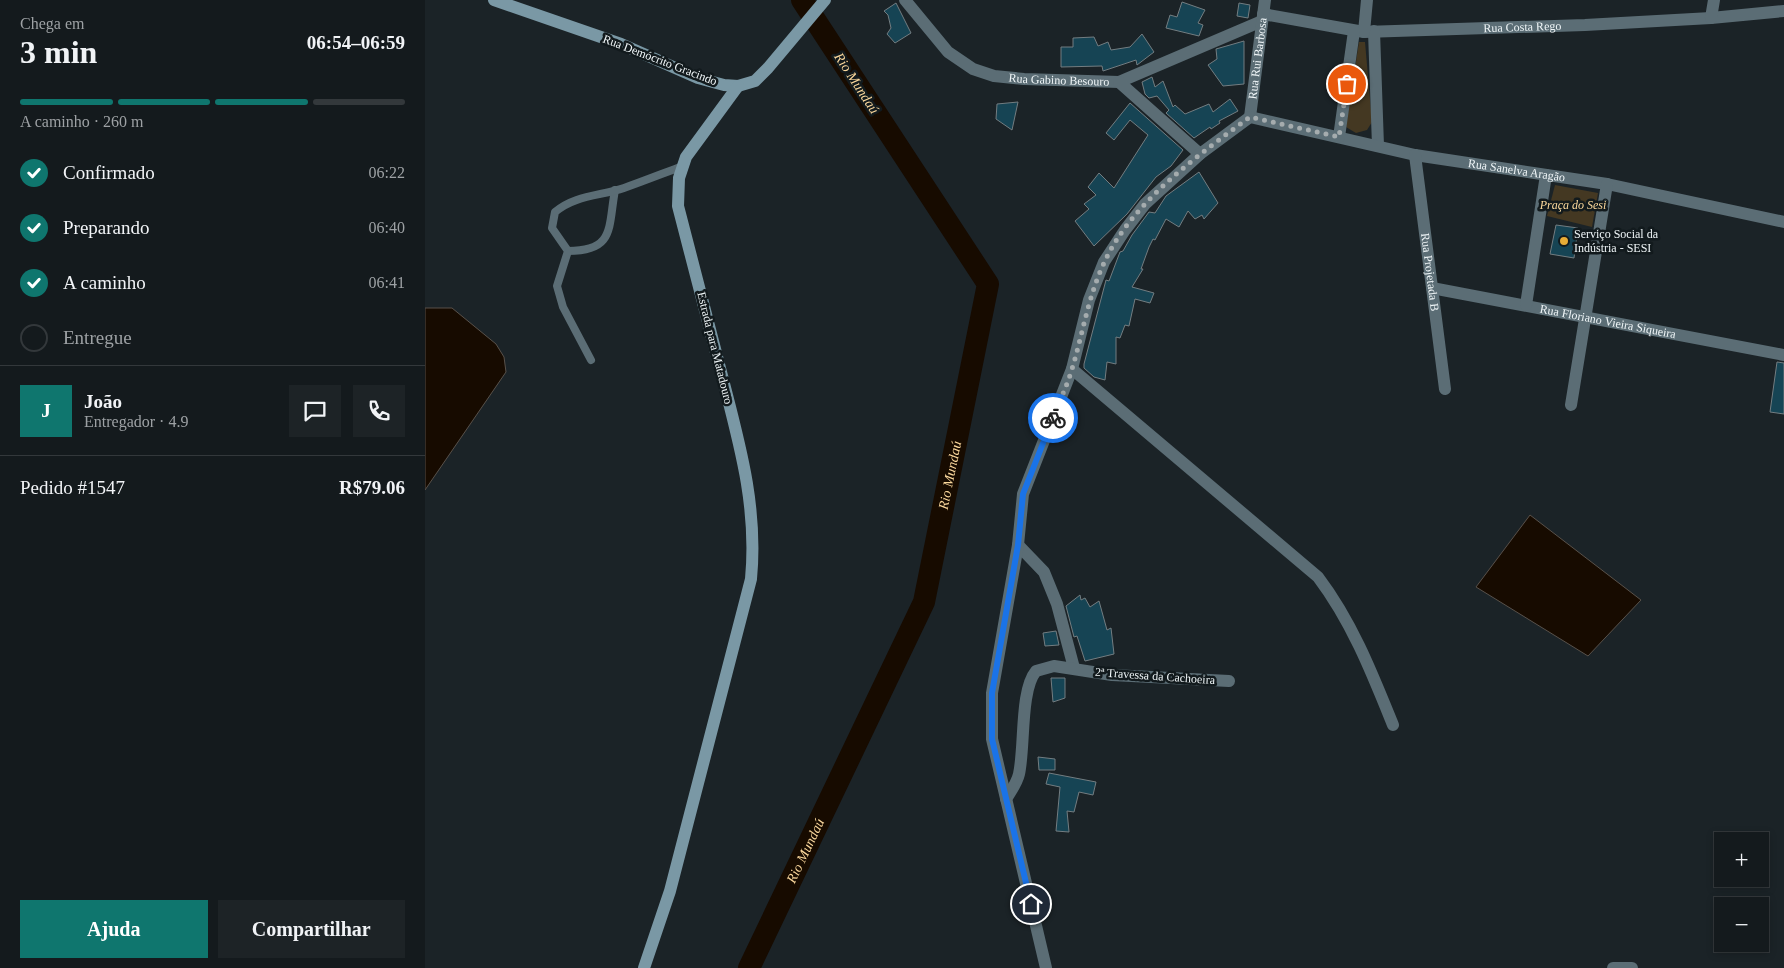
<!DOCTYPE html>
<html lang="pt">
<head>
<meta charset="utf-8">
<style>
	body { margin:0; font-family:Georgia,serif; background:#1d2326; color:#f1f3f6; height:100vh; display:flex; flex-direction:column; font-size:19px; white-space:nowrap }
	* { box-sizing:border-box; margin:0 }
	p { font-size:16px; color:#9da1a4 }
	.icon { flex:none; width:28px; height:28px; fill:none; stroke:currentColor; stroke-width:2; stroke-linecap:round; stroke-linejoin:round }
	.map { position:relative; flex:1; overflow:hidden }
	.details { display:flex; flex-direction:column; background:#141a1d; width:425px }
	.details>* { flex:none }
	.tools { position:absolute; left:1289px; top:832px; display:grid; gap:10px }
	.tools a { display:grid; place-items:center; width:55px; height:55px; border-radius:0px; background:#141a1d; box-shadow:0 2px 8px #0003,0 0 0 1px #33383b; font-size:25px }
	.pin { position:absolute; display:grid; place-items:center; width:42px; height:42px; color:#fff; margin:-21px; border:2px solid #fff; border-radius:50%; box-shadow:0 1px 5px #0007 }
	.courier { position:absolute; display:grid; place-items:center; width:50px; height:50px; margin:-25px; border:4px solid #1a73e8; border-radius:50%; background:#fff; color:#222; box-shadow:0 1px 6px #0007 }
	.head em { font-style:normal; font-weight:800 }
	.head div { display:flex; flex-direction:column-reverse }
	.head { display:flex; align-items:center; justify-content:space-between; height:85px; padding:0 20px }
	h1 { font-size:32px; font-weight:800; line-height:38px }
	.bar { display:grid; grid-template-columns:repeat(4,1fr); gap:8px 5px; align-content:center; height:60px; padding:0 20px }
	.bar i { height:6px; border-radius:4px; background:#33383b }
	.bar .current { background:#0f766e }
	.bar p { grid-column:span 4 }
	.line { display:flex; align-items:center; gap:12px; padding:0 20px; border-top:1px solid #33383b }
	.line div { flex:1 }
	.round { display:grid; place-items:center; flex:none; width:52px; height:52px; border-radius:0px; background:#1d2326 }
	ol { padding:0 20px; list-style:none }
	li { display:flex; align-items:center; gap:15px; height:55px }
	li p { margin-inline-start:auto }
	li .icon { padding:5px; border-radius:50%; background:#0f766e; color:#fff; stroke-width:4 }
	li:last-child { color:#9da1a4 }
	li i { width:28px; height:28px; border:2px solid #33383b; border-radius:50% }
	.action { display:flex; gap:10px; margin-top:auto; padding:10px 20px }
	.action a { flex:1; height:58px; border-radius:0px; background:#0f766e; color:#fff; font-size:20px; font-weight:800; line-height:58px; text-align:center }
	.action a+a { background:#1d2326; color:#f1f3f6 }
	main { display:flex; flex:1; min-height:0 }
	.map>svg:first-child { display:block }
</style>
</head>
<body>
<main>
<section class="details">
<div class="head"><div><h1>3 min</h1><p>Chega em</p></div><em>06:54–06:59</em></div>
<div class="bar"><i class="current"></i><i class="current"></i><i class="current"></i><i></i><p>A caminho · 260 m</p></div>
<ol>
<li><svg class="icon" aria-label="check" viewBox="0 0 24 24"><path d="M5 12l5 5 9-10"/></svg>Confirmado<p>06:22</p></li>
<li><svg class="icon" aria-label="check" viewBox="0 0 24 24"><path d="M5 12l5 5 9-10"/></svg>Preparando<p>06:40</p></li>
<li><svg class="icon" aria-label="check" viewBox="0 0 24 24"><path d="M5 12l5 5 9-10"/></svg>A caminho<p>06:41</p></li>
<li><i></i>Entregue</li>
</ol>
<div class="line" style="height:90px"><b class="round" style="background:#0f766e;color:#fff">J</b><div><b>João</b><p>Entregador · 4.9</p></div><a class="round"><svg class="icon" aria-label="chat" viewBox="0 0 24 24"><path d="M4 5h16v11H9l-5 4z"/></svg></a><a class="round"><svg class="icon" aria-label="phone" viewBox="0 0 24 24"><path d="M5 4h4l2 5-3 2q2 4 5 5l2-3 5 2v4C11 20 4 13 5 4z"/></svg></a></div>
<div class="line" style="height:65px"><div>Pedido #1547</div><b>R$79.06</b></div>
<div class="action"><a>Ajuda</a><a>Compartilhar</a></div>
</section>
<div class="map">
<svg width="1359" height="968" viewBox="0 0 1359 968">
	<rect width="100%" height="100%" fill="#1b2327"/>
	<g fill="#443822">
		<polygon points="934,42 940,42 947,122 942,130 931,133 921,127"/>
		<polygon points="1130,185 1173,193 1167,227 1122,216"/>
	</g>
	<g fill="#170b00" stroke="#58514a">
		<polygon points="0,308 27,308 71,344 79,357 81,372 0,490"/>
		<polygon points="1105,515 1216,600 1163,656 1051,587"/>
	</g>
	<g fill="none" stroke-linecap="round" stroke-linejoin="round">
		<path stroke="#170b00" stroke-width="22" id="s1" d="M324,968L499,602L563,284L377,0"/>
	</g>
	<g fill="#164454" stroke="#737d81">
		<polygon points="757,2 780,10 773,23 778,25 774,36 741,28 745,15 752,17"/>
		<polygon points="471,3 486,33 470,43 462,34 466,28 463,15 459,11"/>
		<polygon points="814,3 825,5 823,18 812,16"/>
		<polygon points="717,34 729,52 712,65 711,60 678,71 677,66 636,67 636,47 648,47 648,38 669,37 673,46 683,42 686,50 705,47"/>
		<polygon points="819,41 819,84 798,86 783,65 792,59 791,49"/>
		<polygon points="727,77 730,87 738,81 748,107 750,105 760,114 784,104 788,112 805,99 813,111 794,121 795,123 786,129 785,127 769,138 741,113 744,110 732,96 724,98 720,94 717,82"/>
		<polygon points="593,102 587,130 571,119 572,104"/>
		<polygon points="705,103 758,150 746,166 731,177 702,214 669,246 650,221 664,209 659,204 671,195 663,187 674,173 689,188 723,135 705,120 689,140 681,133"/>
		<polygon points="774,172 793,203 779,219 777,215 770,219 763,211 754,227 741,219 730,240 728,239 724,247 716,269 718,269 707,287 729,293 725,303 710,299 704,326 700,325 695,338 691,337 691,364 682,362 680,380 669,377 659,368 659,364 681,280 684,281 695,252 698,251 707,235 724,212 730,213 741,196"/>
		<polygon points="1131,225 1153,228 1149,258 1125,254"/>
		<polygon points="1352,362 1359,363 1359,414 1345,412"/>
		<polygon points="655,595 656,600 660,598 665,607 674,601 682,630 686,628 689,654 660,661 652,636 649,637 641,606"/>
		<polygon points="631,631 634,645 620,646 618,633"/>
		<polygon points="626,678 640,678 640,698 628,702"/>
		<polygon points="613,757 630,759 630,770 614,770"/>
		<polygon points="624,773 671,782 668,795 654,792 649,812 642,811 644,832 631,831 635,787 621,784"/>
	</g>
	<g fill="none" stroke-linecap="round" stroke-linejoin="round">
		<g stroke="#5b6d75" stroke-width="8">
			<path d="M143,251C190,251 183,228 190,190"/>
			<path d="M166,360L138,307L132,286L143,251L127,228L130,212C150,195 175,196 199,188C219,181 239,173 258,166"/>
		</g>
		<g stroke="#5b6d75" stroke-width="12">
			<path id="s2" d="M480,0L523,52L548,69L569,76L599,79L694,82L837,21"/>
			<path id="s3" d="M838,14L939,32L1160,25L1286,18L1359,11"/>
			<polyline points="1286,18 1289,0"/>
			<polyline points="949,31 953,146"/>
			<polyline points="939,32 942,0"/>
			<polyline points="694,82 775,154"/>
			<path id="s4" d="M825,117L990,155L1182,184L1359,222"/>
			<path id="s5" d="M825,117L840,0"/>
			<polyline points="914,137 929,31"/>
			<path id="s6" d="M990,155L1020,389"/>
			<path id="s7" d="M1007,288L1359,355"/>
			<polyline points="1101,305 1121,175"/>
			<path d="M647,369L893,577C927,622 947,673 968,725"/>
			<polyline points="1146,405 1182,184"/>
			<polyline points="593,545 619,572 632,604 649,668"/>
			<path d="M581,799C586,791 592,783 594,774C600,747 595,690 611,671L629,666L687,675L804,681"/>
			<polyline points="621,968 567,739 567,693 593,545 598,494 647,369 664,300 679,262 700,230 720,204 775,154 825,117"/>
			<polyline points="1188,968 1207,968"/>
		</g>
		<g stroke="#7a98a5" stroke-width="12">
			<polyline points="69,0 196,44 273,78 299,85 313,86 330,81 343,68 400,0"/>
			<path d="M219,968L245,891L326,579C333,506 314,442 296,372C282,317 267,262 253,206L254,178L261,157L313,86"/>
		</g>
	</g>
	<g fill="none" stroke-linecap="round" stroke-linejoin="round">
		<path stroke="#a5acae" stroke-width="5" stroke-dasharray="0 9" d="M628,418C634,402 642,386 647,369C658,333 663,297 679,263C706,203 773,155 825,117L914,137L922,84"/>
		<polyline stroke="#1a73e8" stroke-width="6" points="606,904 567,739 567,693 593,545 598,494 628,418"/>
	</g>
	<circle fill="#e7ac36" stroke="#121a1d" stroke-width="2" cx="1139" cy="241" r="5"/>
	<g text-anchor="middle" stroke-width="5" stroke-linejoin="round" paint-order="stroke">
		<g font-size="12" fill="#eff5f7" stroke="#121a1d">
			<text dy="4" stroke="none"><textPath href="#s3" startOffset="261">Rua Costa Rego</textPath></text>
			<text dy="4" stroke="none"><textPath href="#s5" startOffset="59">Rua Rui Barbosa</textPath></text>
			<text transform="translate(235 60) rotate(21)" y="4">Rua Demócrito Gracindo</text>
			<text dy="4" stroke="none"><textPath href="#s2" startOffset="185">Rua Gabino Besouro</textPath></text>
			<text dy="4" stroke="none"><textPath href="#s4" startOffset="272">Rua Sanelva Aragão</textPath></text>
			<text dy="4" stroke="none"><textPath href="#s6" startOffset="118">Rua Projetada B</textPath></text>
			<text dy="4" stroke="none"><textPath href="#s7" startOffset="179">Rua Floriano Vieira Siqueira</textPath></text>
			<text transform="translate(290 348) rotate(76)" y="4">Estrada para Matadouro</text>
			<text transform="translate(730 676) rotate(4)" y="4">2ª Travessa da Cachoeira</text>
		</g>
		<g font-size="12" font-style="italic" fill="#fcd99c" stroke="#121a1d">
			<text x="1148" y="209">Praça do Sesi</text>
		</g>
		<g font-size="12" fill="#eff5f7" stroke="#121a1d" text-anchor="start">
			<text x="1149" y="238">Serviço Social da<tspan x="1149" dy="14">Indústria - SESI</tspan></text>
		</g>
		<g font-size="14" font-style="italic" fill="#fbd89c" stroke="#121a1d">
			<text transform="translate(432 83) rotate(57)" y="5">Rio Mundaú</text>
			<text dy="5" stroke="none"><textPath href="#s1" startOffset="535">Rio Mundaú</textPath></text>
			<text dy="5" stroke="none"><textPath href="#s1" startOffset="130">Rio Mundaú</textPath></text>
		</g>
	</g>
</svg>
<div class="tools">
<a>+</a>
<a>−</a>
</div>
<div class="pin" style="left:922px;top:84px;background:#ea580c"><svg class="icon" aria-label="bag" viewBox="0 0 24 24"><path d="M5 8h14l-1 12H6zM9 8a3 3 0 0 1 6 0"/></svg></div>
<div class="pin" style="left:606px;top:904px;background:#1f2937"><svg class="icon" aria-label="home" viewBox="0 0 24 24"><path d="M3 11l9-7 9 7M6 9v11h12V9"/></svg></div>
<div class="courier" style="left:628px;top:418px"><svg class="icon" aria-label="bike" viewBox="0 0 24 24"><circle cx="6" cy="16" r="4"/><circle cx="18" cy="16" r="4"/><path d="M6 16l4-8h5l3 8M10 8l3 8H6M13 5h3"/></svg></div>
</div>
</main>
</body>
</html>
